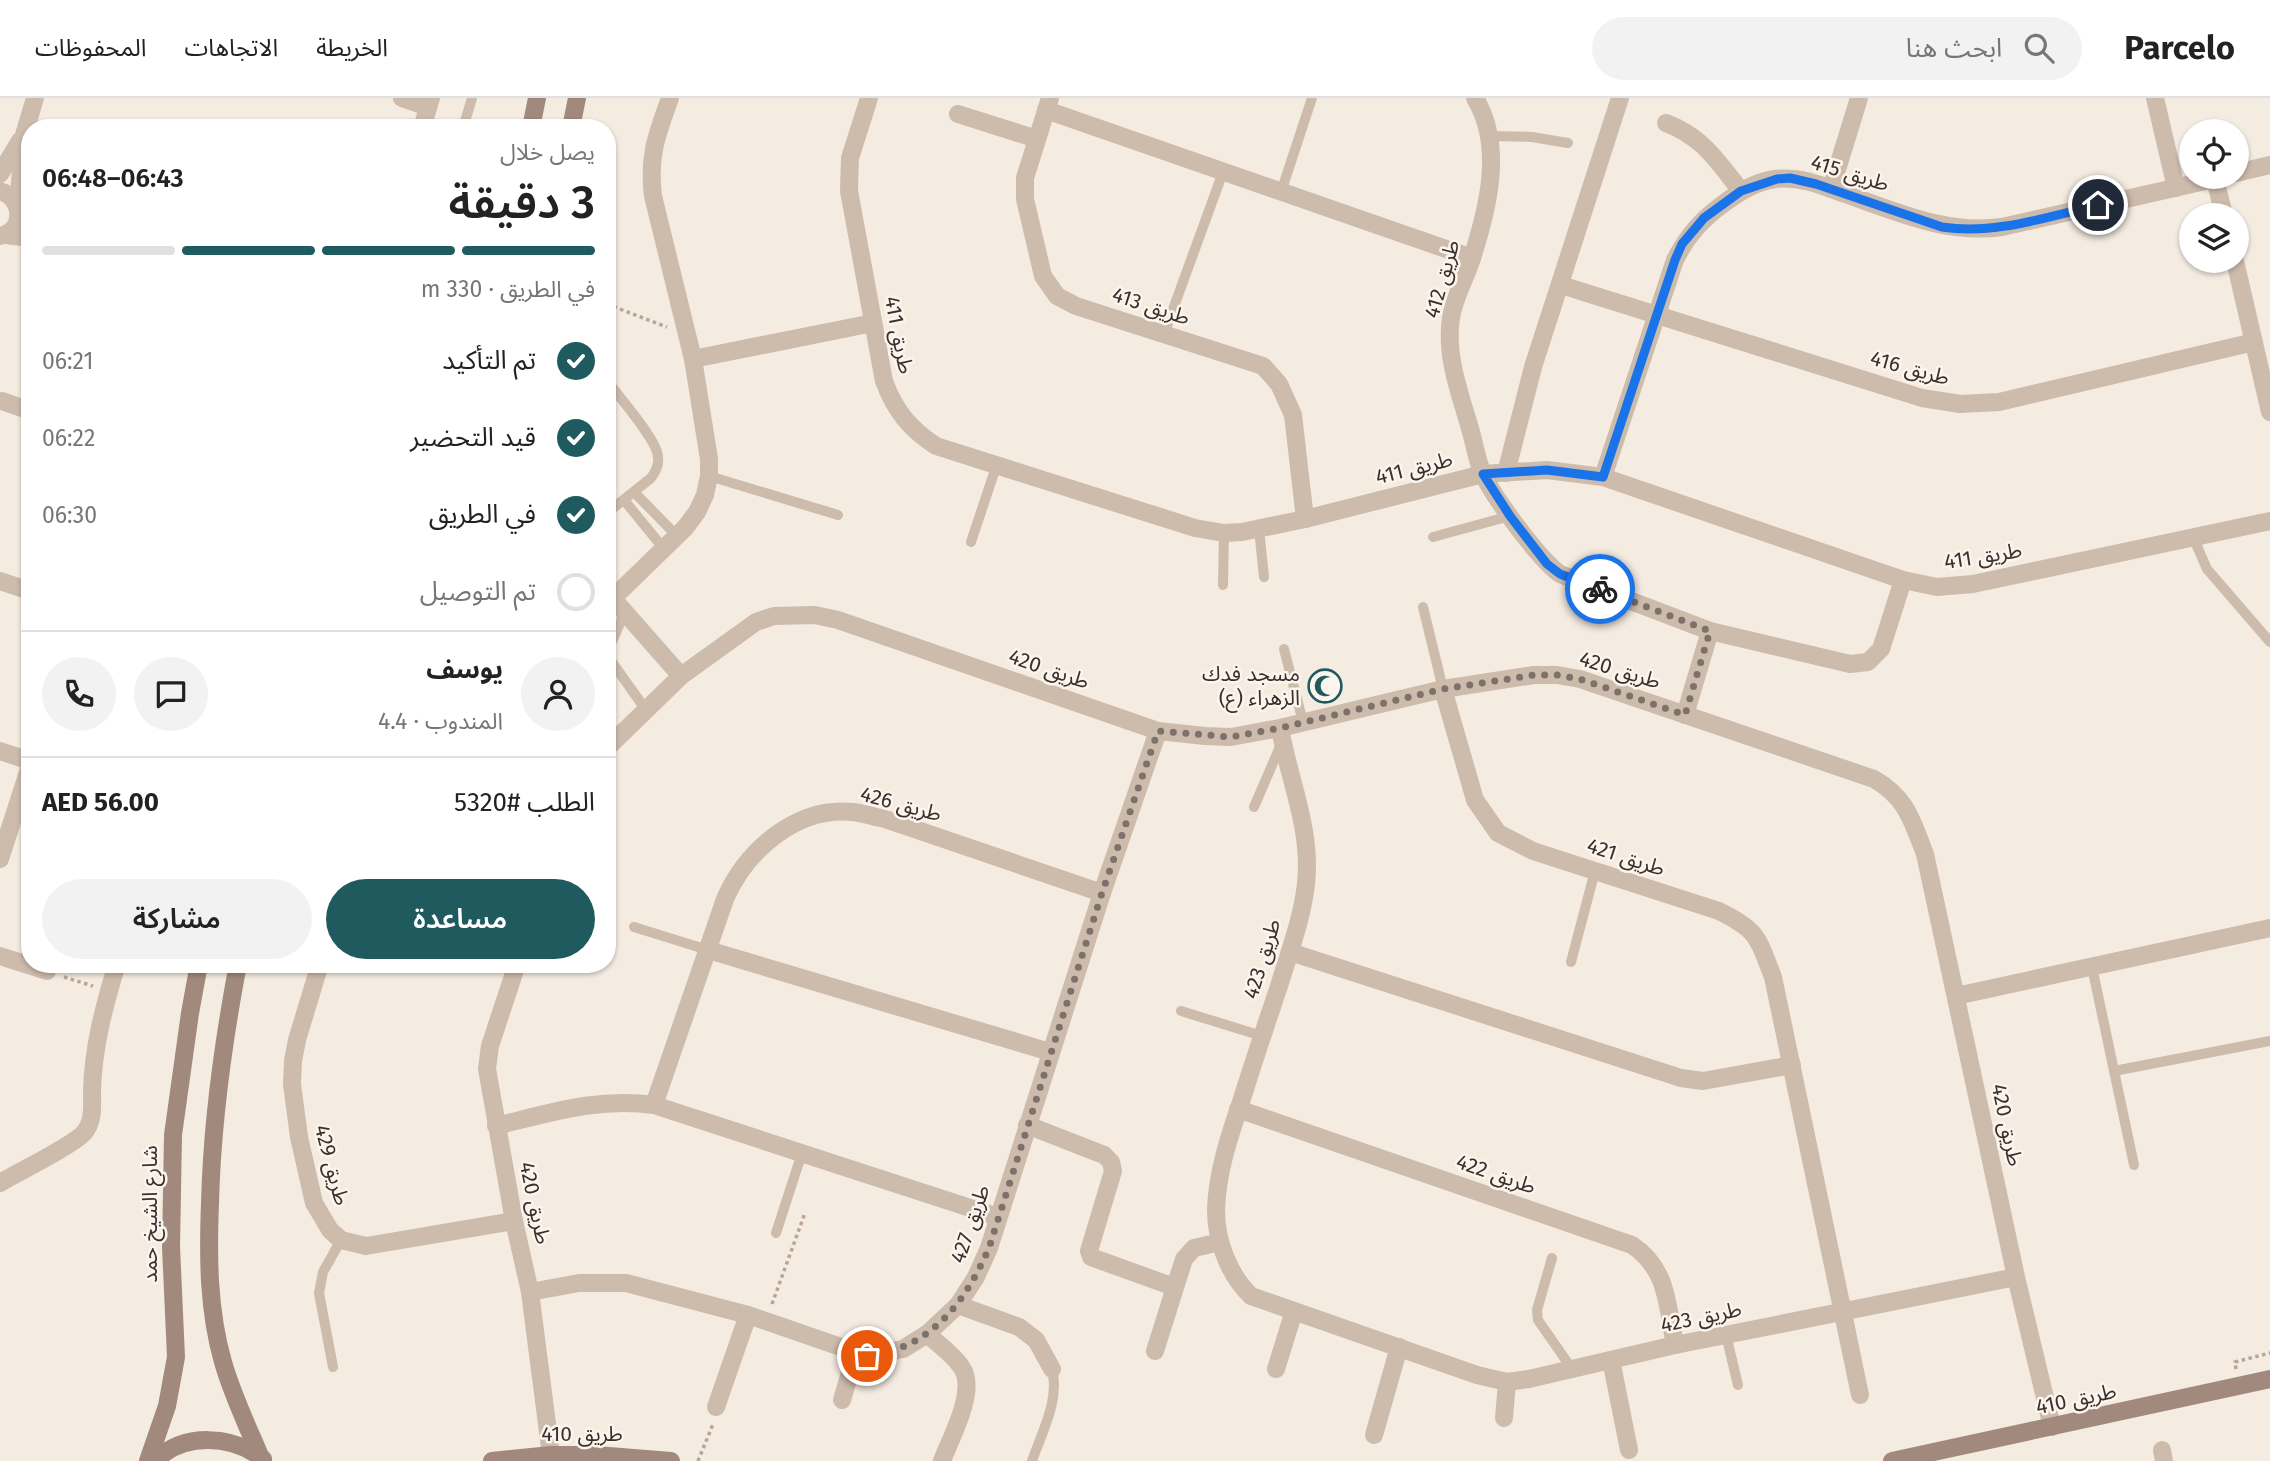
<!DOCTYPE html>
<html lang="ar">
<head>
<meta charset="utf-8">
<style>
	body { margin:0; font-family:"Fira Sans","Noto Sans Arabic",sans-serif; background:#f2f2f2; color:#222; direction:rtl; height:100vh; display:flex; flex-direction:column; font-size:26px; white-space:nowrap }
	* { box-sizing:border-box; margin:0 }
	p { font-size:23px; color:#767676 }
	.icon { flex:none; width:38px; height:38px; fill:none; stroke:currentColor; stroke-width:2; stroke-linecap:round; stroke-linejoin:round }
	.map { position:relative; flex:1; overflow:hidden; direction:ltr }
	.details { position:absolute; left:21px; top:21px; width:595px; height:854px; display:flex; flex-direction:column; background:#fff; border-radius:28px; box-shadow:0 2px 5px #0004; direction:rtl }
	.details>* { flex:none }
	.tools { position:absolute; left:2179px; top:21px; display:grid; gap:14px }
	.tools a { display:grid; place-items:center; width:70px; height:70px; border-radius:50%; background:#fff; box-shadow:0 2px 5px #0004; font-size:35px }
	.pin { position:absolute; display:grid; place-items:center; width:60px; height:60px; color:#fff; margin:-30px; border:4px solid #fff; border-radius:50%; box-shadow:0 2px 7px #0007 }
	.courier { position:absolute; display:grid; place-items:center; width:70px; height:70px; margin:-35px; border:5px solid #1a73e8; border-radius:50%; background:#fff; color:#222; box-shadow:0 2px 9px #0007 }
	.headline em { font-style:normal; font-weight:600 }
	.headline div { display:flex; flex-direction:column-reverse }
	.headline { display:flex; align-items:center; justify-content:space-between; height:119px; padding:0 21px }
	h1 { font-size:46px; font-weight:600; line-height:52px }
	.bar { display:grid; grid-template-columns:repeat(4,1fr); gap:10px 7px; align-content:center; height:84px; padding:0 21px }
	.bar i { height:9px; border-radius:5px; background:#e0e0e0 }
	.bar .selected { background:#1f5a5e }
	.bar p { grid-column:span 4 }
	.line { display:flex; align-items:center; gap:18px; padding:0 21px; border-top:2px solid #e0e0e0 }
	.line div { flex:1 }
	.round { display:grid; place-items:center; flex:none; width:74px; height:74px; border-radius:37px; background:#f2f2f2 }
	ol { padding:0 21px; list-style:none }
	li { display:flex; align-items:center; gap:21px; height:77px }
	li p { margin-inline-start:auto }
	li .icon { padding:7px; border-radius:50%; background:#1f5a5e; color:#fff; stroke-width:4 }
	li:last-child { color:#767676 }
	li i { width:38px; height:38px; border:4px solid #e0e0e0; border-radius:50% }
	.primary-button { display:flex; gap:14px; margin-top:auto; padding:14px 21px }
	.primary-button a { flex:1; height:80px; border-radius:42px; background:#1f5a5e; color:#fff; font-size:28px; font-weight:600; line-height:80px; text-align:center }
	.primary-button a+a { background:#f2f2f2; color:#222 }
	header { display:flex; align-items:center; gap:42px; box-sizing:border-box; height:98px; padding:0 35px; background:#fff; border-bottom:2px solid #e0e0e0 }
	header strong { font-size:33px }
	nav { display:flex; gap:38px; margin-inline-start:auto; font-size:24px }
	.search { width:490px; height:63px; background:#f2f2f2; display:flex; align-items:center; gap:18px; box-sizing:border-box; padding:0 24px; border-radius:38px; color:#767676; font-size:26px }
	.map>svg:first-child { display:block }
</style>
</head>
<body>
<header>
<strong>Parcelo</strong>
<div class="search"><svg class="icon" aria-label="search" viewBox="0 0 24 24"><circle cx="10" cy="10" r="6"/><path d="M15 15l6 6"/></svg>ابحث هنا</div>
<nav><a>الخريطة</a><a>الاتجاهات</a><a>المحفوظات</a></nav>
</header>
<div class="map">
<svg width="2270" height="1363" viewBox="0 0 2270 1363">
	<rect width="100%" height="100%" fill="#f4ebe1"/>
	<g fill="none" stroke-linecap="round" stroke-linejoin="round">
		<g stroke="#b9a596" stroke-width="3.5" stroke-dasharray="3.5 3.5" stroke-linecap="butt">
			<polyline points="607,206 667,229"/>
			<polyline points="64,879 93,888"/>
			<polyline points="772,1206 805,1115"/>
			<polyline points="2236,1271 2235,1264 2270,1255"/>
			<polyline points="698,1363 713,1326"/>
		</g>
		<g stroke="#cdbbac" stroke-width="10">
			<polyline points="463,30 472,0"/>
			<polyline points="1488,38 1532,39 1568,45"/>
			<polyline points="1281,94 1312,0"/>
			<polyline points="1164,236 1223,74"/>
			<path d="M607,286L613,290C624,305 652,337 657,354C660,363 657,372 651,380L607,415"/>
			<polyline points="709,378 838,417"/>
			<polyline points="634,394 677,438"/>
			<polyline points="624,402 664,451"/>
			<polyline points="1259,431 1264,479"/>
			<polyline points="1433,439 1510,418"/>
			<polyline points="2193,439 2207,471 2270,544"/>
			<polyline points="971,444 996,369"/>
			<polyline points="1223,487 1224,435"/>
			<polyline points="1423,509 1443,591"/>
			<polyline points="625,514 610,548 609,560 646,612"/>
			<polyline points="1284,551 1303,624"/>
			<polyline points="1254,709 1282,644"/>
			<polyline points="634,829 708,852"/>
			<polyline points="1571,864 1595,773"/>
			<polyline points="2092,869 2134,1067"/>
			<polyline points="1181,913 1262,938"/>
			<polyline points="2114,973 2270,943"/>
			<polyline points="776,1135 802,1055"/>
			<polyline points="1552,1160 1537,1212 1538,1222 1572,1271"/>
			<polyline points="1726,1237 1738,1287"/>
			<polyline points="333,1269 319,1195 323,1174 341,1142"/>
			<path d="M1032,1363C1042,1334 1060,1302 1052,1271"/>
		</g>
		<g stroke="#cdbbac" stroke-width="18">
			<polyline points="402,0 428,9"/>
			<path d="M869,0L850,60L849,93L884,283C895,313 910,331 936,348L1195,430L1224,435L1242,434L1305,421L1483,376L1547,372L1603,379L1903,482L1937,489L1973,486L2270,423"/>
			<polyline points="1050,0 1025,80 1025,101 1043,178 1057,198 1076,208 1263,268 1279,286 1293,317 1305,421"/>
			<path d="M1475,0C1504,48 1488,110 1472,160C1466,180 1454,199 1451,220C1445,259 1461,298 1471,334C1475,348 1477,363 1483,376C1494,400 1539,461 1560,476L1710,533L1850,566L1868,564L1881,551L1903,482"/>
			<polyline points="2155,0 2176,90"/>
			<polyline points="1046,12 1472,160"/>
			<polyline points="958,16 1037,41"/>
			<path d="M1666,25C1703,39 1717,63 1741,93"/>
			<polyline points="422,30 431,0"/>
			<polyline points="2236,75 2270,67"/>
			<polyline points="0,76 20,43"/>
			<polyline points="2215,81 2224,117"/>
			<polyline points="1831,91 1859,0"/>
			<path d="M0,93C23,100 26,132 0,138"/>
			<polyline points="18,107 24,37 35,0"/>
			<polyline points="6,137 30,140"/>
			<polyline points="2235,163 2270,314"/>
			<polyline points="1561,187 1922,300 1960,306 1999,304 2254,244"/>
			<polyline points="693,261 873,225"/>
			<polyline points="2,303 30,313"/>
			<polyline points="1506,375 1533,269 1620,0"/>
			<path d="M1603,379L1675,162C1687,138 1701,122 1723,106C1739,94 1755,84 1775,81C1799,78 1821,87 1842,95C1896,113 1945,137 2002,129L2223,79"/>
			<polyline points="0,483 30,493"/>
			<polyline points="607,494 681,578"/>
			<path d="M613,500L685,430L697,414L705,397L709,378V361L693,261L653,98C648,57 657,37 670,0"/>
			<path d="M1443,591L1475,702L1498,735L1533,753L1719,813C1759,833 1757,839 1773,879L1860,1297"/>
			<polyline points="1685,617 1710,533"/>
			<path d="M1280,630C1289,683 1312,731 1306,786C1302,821 1289,855 1279,888C1266,927 1253,965 1241,1004C1229,1039 1217,1075 1216,1112C1216,1143 1229,1177 1251,1198L1477,1277L1507,1284L1529,1281L1675,1247L2016,1179"/>
			<path d="M607,650L681,578L756,524L774,518L815,517L838,522L1158,633L1205,638L1231,639L1280,630L1443,591L1534,577H1557L1580,581L1874,681C1907,700 1912,723 1925,756L2016,1179L2052,1329"/>
			<polyline points="0,653 30,663"/>
			<polyline points="0,761 30,668"/>
			<polyline points="708,852 1050,954"/>
			<polyline points="1290,854 1681,980 1703,983 1792,967"/>
			<polyline points="0,858 47,873"/>
			<polyline points="320,866 297,942 293,963 292,986 299,1039 314,1105 330,1132 341,1142 366,1148 514,1123"/>
			<polyline points="517,866 490,948 487,971 514,1123 530,1194 551,1357"/>
			<polyline points="1956,898 2270,830"/>
			<path d="M654,1007L725,801C746,753 796,708 853,714C863,715 874,719 885,721L1102,795"/>
			<path d="M1238,1011L1632,1147C1668,1171 1667,1207 1675,1247"/>
			<polyline points="1027,1027 1104,1057 1111,1064 1113,1073 1089,1153 1091,1159 1174,1189"/>
			<path d="M496,1028C550,1015 598,999 654,1007L998,1119"/>
			<path d="M0,1085C20,1073 70,1049 84,1035C94,1023 92,1008 92,993C93,950 104,908 117,866"/>
			<polyline points="530,1194 579,1185 626,1185 748,1217 867,1258 903,1251 927,1236 958,1207 976,1179 989,1150 1102,795 1158,633"/>
			<polyline points="958,1207 1019,1229 1036,1242 1052,1271"/>
			<path d="M927,1236C938,1246 954,1257 962,1270C977,1293 951,1339 942,1363"/>
			<polyline points="1155,1253 1184,1161 1194,1150 1220,1144"/>
			<polyline points="1611,1262 1629,1352"/>
			<polyline points="1276,1271 1294,1213"/>
			<polyline points="842,1302 856,1254"/>
			<polyline points="716,1309 748,1217"/>
			<polyline points="1504,1320 1507,1284"/>
			<polyline points="1374,1337 1399,1249"/>
			<polyline points="2162,1352 2164,1363"/>
		</g>
		<g stroke="#a18a7d" stroke-width="18">
			<polyline points="531,30 537,0"/>
			<polyline points="571,30 577,0"/>
			<path d="M238,866C223,945 212,1024 210,1105C208,1158 208,1212 223,1264C232,1296 247,1327 260,1358"/>
			<polyline points="148,1363 167,1308 176,1259 171,1149 173,1037 190,915 199,866"/>
			<path d="M155,1363C184,1334 232,1337 263,1361"/>
			<polyline points="492,1363 551,1357 596,1357 671,1363"/>
			<polyline points="1892,1363 2270,1281"/>
		</g>
	</g>
	<g fill="none" stroke-linecap="round" stroke-linejoin="round">
		<path stroke="#7c716b" stroke-width="7" stroke-dasharray="0 12.6" d="M867,1258C930,1251 965,1205 989,1150L1102,795L1158,633L1231,639L1280,630L1443,591L1534,577H1557L1580,581L1685,617L1710,533L1600,491"/>
		<path stroke="#1a73e8" stroke-width="9" d="M1600,491L1560,476L1547,466L1510,418L1483,376L1547,372L1603,379L1675,162L1682,146L1704,120L1741,93L1777,81L1790,80L1816,86L1942,129C1995,137 2046,119 2098,107"/>
	</g>
	<defs>
		<symbol id="mosque-ring" viewBox="-11 -11 22 22"><circle r="9.5" fill="#fbf5ee" stroke="#1f5a5e" stroke-width="1.5"/><path d="M3.5-4.9A6 6 0 1 0 3.5 4.9A5 5 0 1 1 3.5-4.9Z" fill="#1f5a5e"/></symbol>
	</defs>
	<g fill-rule="evenodd">
		<use href="#mosque-ring" x="1306" y="569" width="38" height="38"/>
	</g>
	<g text-anchor="middle" stroke-width="5" stroke-linejoin="round" paint-order="stroke">
		<g font-size="21" fill="#3b302b" stroke="#fbf5ee">
			<text transform="translate(1850 75) rotate(17)" y="7">طريق 415</text>
			<text transform="translate(1442 181) rotate(-74)" y="7">طريق 412</text>
			<text transform="translate(1151 208) rotate(18)" y="7">طريق 413</text>
			<text transform="translate(899 237) rotate(79)" y="7">طريق 411</text>
			<text transform="translate(1910 270) rotate(15)" y="7">طريق 416</text>
			<text transform="translate(1414 370) rotate(-14)" y="7">طريق 411</text>
			<text transform="translate(1983 458) rotate(-9)" y="7">طريق 411</text>
			<text transform="translate(1049 571) rotate(19)" y="7">طريق 420</text>
			<text transform="translate(1620 572) rotate(17)" y="7">طريق 420</text>
			<text transform="translate(901 706) rotate(15)" y="7">طريق 426</text>
			<text transform="translate(1626 759) rotate(18)" y="7">طريق 421</text>
			<text transform="translate(1262 861) rotate(-73)" y="7">طريق 423</text>
			<text transform="translate(2007 1027) rotate(78)" y="7">طريق 420</text>
			<text transform="translate(332 1067) rotate(75)" y="7">طريق 429</text>
			<text transform="translate(1496 1076) rotate(19)" y="7">طريق 422</text>
			<text transform="translate(535 1105) rotate(78)" y="7">طريق 420</text>
			<text transform="translate(150 1116) rotate(-90)" y="7">شارع الشيخ حمد</text>
			<text transform="translate(970 1126) rotate(-71)" y="7">طريق 427</text>
			<text transform="translate(1701 1219) rotate(-12)" y="7">طريق 423</text>
			<text transform="translate(2076 1301) rotate(-12)" y="7">طريق 410</text>
			<text x="582" y="1343">طريق 410</text>
		</g>
		<g font-size="21" fill="#3b302b" stroke="#fbf5ee" text-anchor="end">
			<text x="1300" y="583">مسجد فدك<tspan x="1300" dy="24">الزهراء (ع)</tspan></text>
		</g>
	</g>
</svg>
<div class="tools">
<a><svg class="icon" aria-label="locate" viewBox="0 0 24 24"><circle cx="12" cy="12" r="6"/><path d="M12 2v4M12 18v4M2 12h4M18 12h4"/></svg></a>
<a><svg class="icon" aria-label="layers" viewBox="0 0 24 24"><path d="M12 4l9 5-9 5-9-5zM3 14l9 5 9-5"/></svg></a>
</div>
<div class="pin" style="left:867px;top:1258px;background:#ea580c"><svg class="icon" aria-label="bag" viewBox="0 0 24 24"><path d="M5 8h14l-1 12H6zM9 8a3 3 0 0 1 6 0"/></svg></div>
<div class="pin" style="left:2098px;top:107px;background:#1f2937"><svg class="icon" aria-label="home" viewBox="0 0 24 24"><path d="M3 11l9-7 9 7M6 9v11h12V9"/></svg></div>
<div class="courier" style="left:1600px;top:491px"><svg class="icon" aria-label="bike" viewBox="0 0 24 24"><circle cx="6" cy="16" r="4"/><circle cx="18" cy="16" r="4"/><path d="M6 16l4-8h5l3 8M10 8l3 8H6M13 5h3"/></svg></div>
<section class="details">
<div class="headline"><div><h1>3 دقيقة</h1><p>يصل خلال</p></div><em>06:43–06:48</em></div>
<div class="bar"><i class="selected"></i><i class="selected"></i><i class="selected"></i><i></i><p>في الطريق · 330 m</p></div>
<ol>
<li><svg class="icon" aria-label="check" viewBox="0 0 24 24"><path d="M5 12l5 5 9-10"/></svg>تم التأكيد<p>06:21</p></li>
<li><svg class="icon" aria-label="check" viewBox="0 0 24 24"><path d="M5 12l5 5 9-10"/></svg>قيد التحضير<p>06:22</p></li>
<li><svg class="icon" aria-label="check" viewBox="0 0 24 24"><path d="M5 12l5 5 9-10"/></svg>في الطريق<p>06:30</p></li>
<li><i></i>تم التوصيل</li>
</ol>
<div class="line" style="height:126px"><a class="round"><svg class="icon" aria-label="person" viewBox="0 0 24 24"><circle cx="12" cy="8" r="4"/><path d="M4 21q1-7 8-7t8 7"/></svg></a><div><b>يوسف</b><p>المندوب · 4.4</p></div><a class="round"><svg class="icon" aria-label="chat" viewBox="0 0 24 24"><path d="M4 5h16v11H9l-5 4z"/></svg></a><a class="round"><svg class="icon" aria-label="phone" viewBox="0 0 24 24"><path d="M5 4h4l2 5-3 2q2 4 5 5l2-3 5 2v4C11 20 4 13 5 4z"/></svg></a></div>
<div class="line" style="height:91px"><div>الطلب #5320</div><b>AED 56.00</b></div>
<div class="primary-button"><a>مساعدة</a><a>مشاركة</a></div>
</section>
</div>
</body>
</html>
